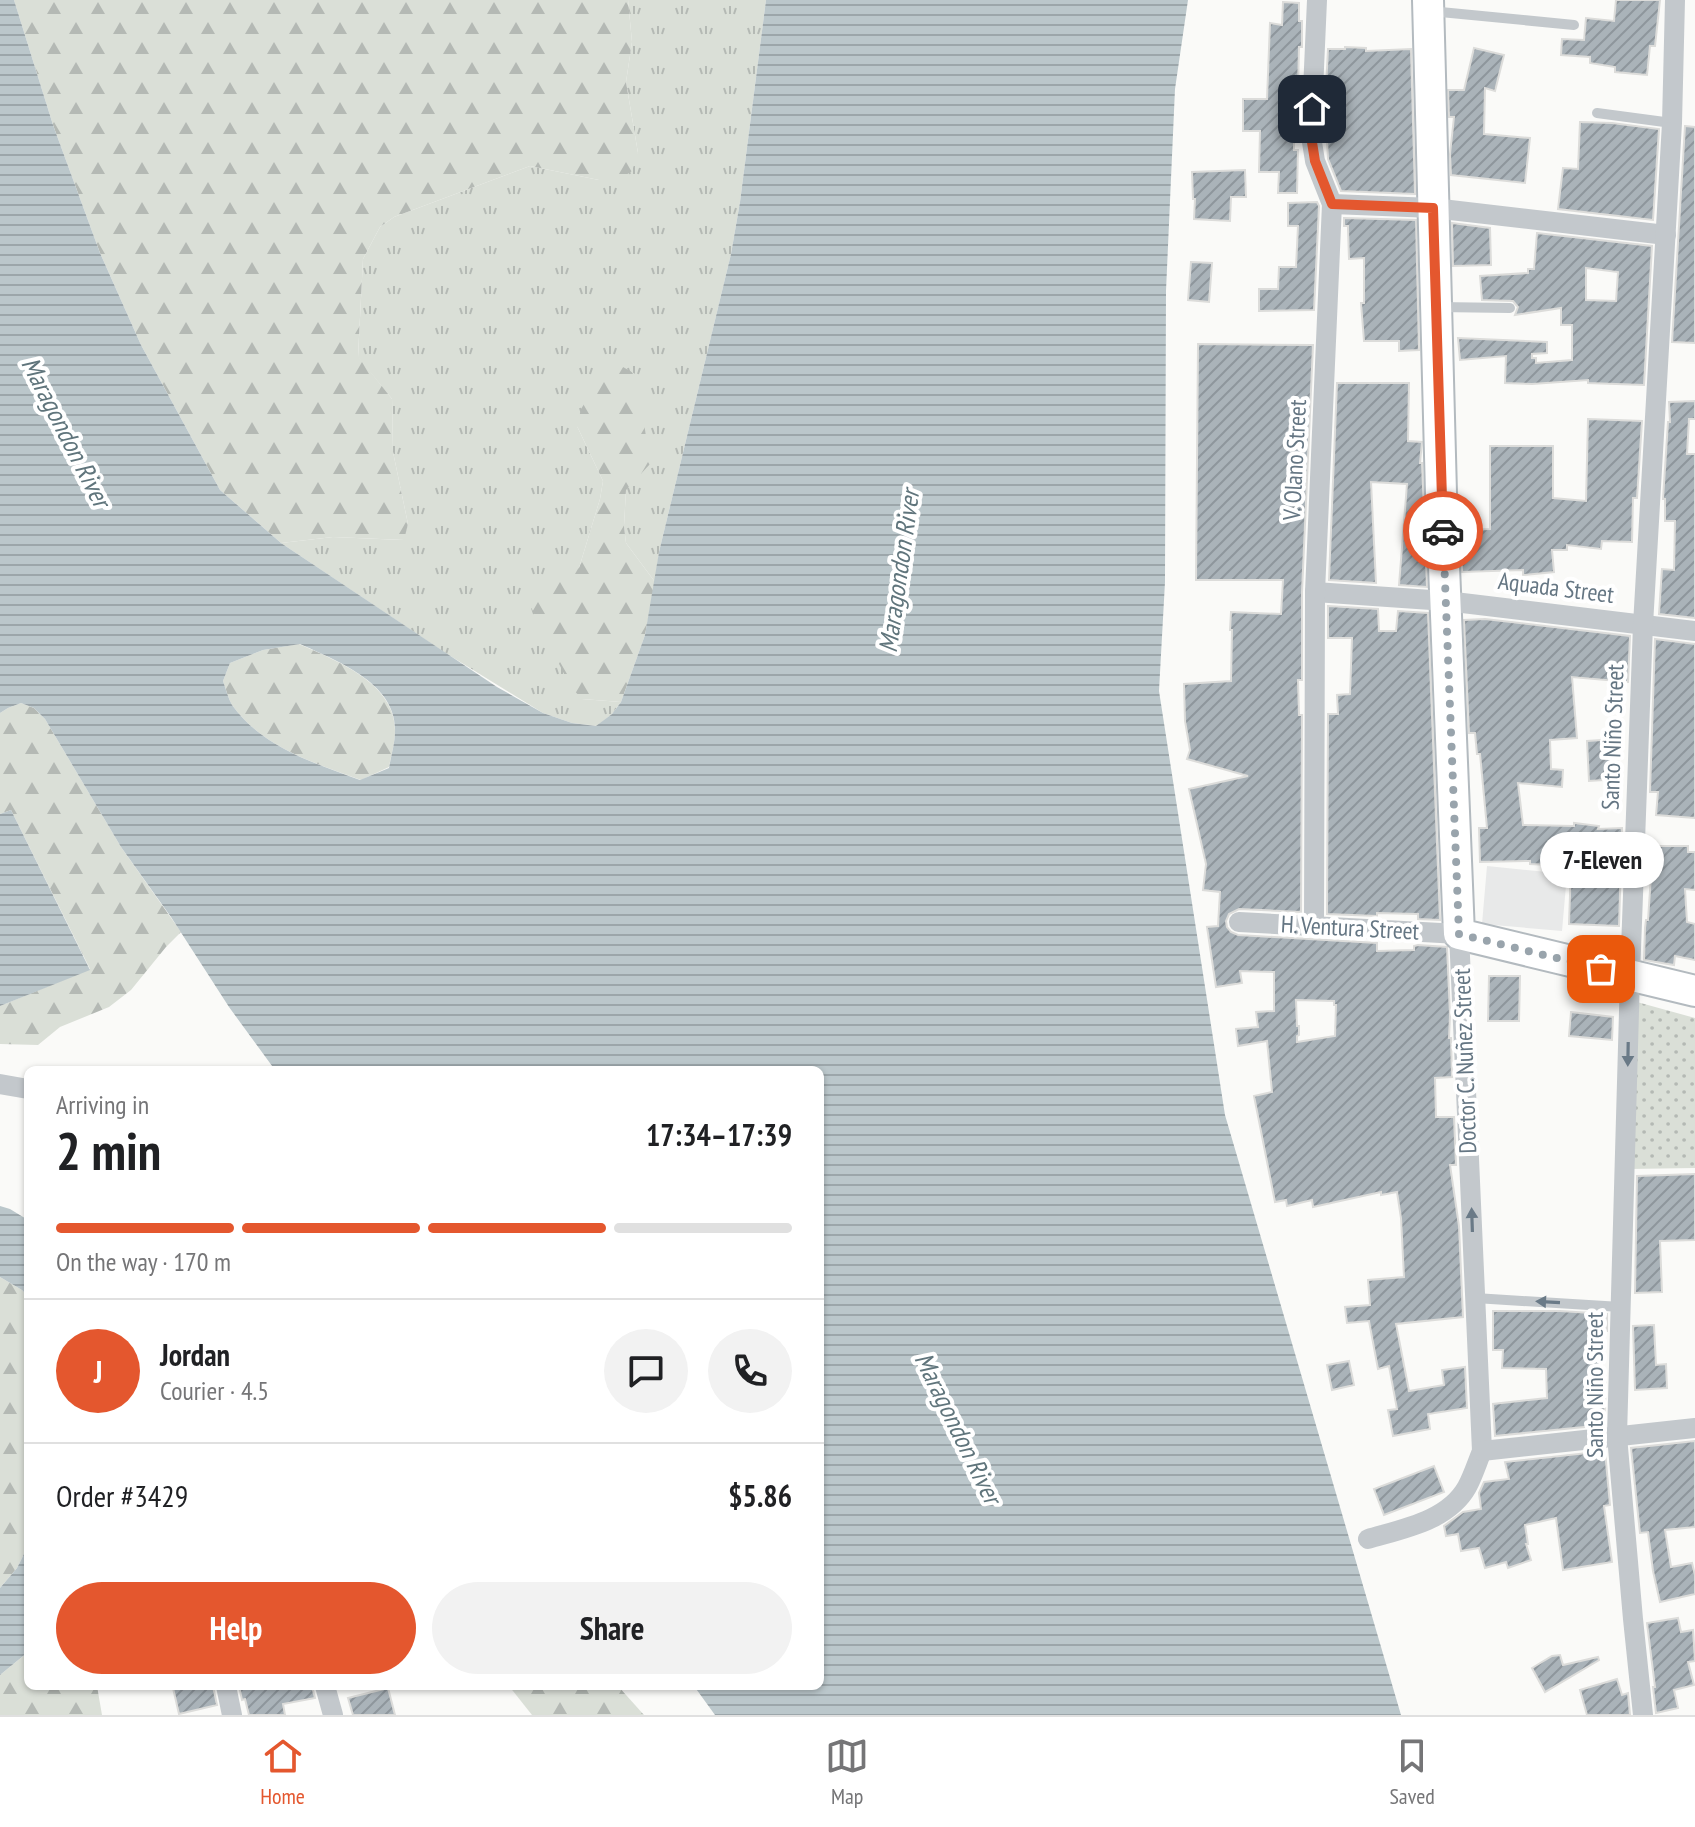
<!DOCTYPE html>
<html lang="en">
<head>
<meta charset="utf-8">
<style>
	body { margin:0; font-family:"PT Sans Narrow",sans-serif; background:#f2f2f2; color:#202124; height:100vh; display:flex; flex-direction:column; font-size:30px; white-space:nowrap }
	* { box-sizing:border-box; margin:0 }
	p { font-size:26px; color:#757577 }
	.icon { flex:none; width:44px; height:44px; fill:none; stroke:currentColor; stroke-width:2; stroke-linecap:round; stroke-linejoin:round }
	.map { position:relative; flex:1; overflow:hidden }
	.panel { position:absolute; left:24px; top:1066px; width:800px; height:624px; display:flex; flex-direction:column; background:#fff; border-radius:12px; box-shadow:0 2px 6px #0004 }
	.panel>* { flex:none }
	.pin { position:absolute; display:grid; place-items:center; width:68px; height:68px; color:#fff; margin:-34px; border-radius:16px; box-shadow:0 4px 12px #0006 }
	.courier { position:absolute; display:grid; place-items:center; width:80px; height:80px; margin:-40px; border:6px solid #e4572e; border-radius:50%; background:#fff; color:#222; box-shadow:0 2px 10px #0007 }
	.bubble { position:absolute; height:56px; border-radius:28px; background:#fff; box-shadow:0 2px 6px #0004; font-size:26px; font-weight:600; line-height:56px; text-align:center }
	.head em { font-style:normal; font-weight:600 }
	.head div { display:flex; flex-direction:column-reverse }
	.head { display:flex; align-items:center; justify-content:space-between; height:136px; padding:0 32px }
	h1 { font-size:52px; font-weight:600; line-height:60px }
	.bar { display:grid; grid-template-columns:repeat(4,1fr); gap:12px 8px; align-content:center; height:96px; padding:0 32px }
	.bar i { height:10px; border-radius:6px; background:#e0e0e0 }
	.bar .selected { background:#e4572e }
	.bar p { grid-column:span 4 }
	.line { display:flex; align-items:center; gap:20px; padding:0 32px; border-top:2px solid #e0e0e0 }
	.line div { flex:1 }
	.round { display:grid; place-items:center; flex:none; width:84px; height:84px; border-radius:42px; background:#f2f2f2 }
	.action { display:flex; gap:16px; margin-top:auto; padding:16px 32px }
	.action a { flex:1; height:92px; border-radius:48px; background:#e4572e; color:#fff; font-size:32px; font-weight:600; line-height:92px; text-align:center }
	.action a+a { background:#f2f2f2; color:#202124 }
	.tab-bar { display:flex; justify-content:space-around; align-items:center; height:112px; border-top:2px solid #e0e0e0; background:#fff; font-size:22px; color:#757577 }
	.tab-bar a { display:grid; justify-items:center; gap:4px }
	.tab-bar .selected { color:#e4572e }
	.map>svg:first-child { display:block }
</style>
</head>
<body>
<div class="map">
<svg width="1695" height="1715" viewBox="0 0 1695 1715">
	<defs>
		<pattern id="grass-tufts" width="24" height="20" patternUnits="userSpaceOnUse" patternTransform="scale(2)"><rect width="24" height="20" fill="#dadfd7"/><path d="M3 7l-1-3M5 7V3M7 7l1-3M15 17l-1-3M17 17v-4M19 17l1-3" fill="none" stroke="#b4b9b4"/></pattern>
		<pattern id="forest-firs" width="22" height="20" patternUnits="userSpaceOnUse" patternTransform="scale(2)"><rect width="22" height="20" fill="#dadfd7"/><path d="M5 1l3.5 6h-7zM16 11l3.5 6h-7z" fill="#b4b9b4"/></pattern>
		<pattern id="park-dots" width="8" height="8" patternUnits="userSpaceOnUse" patternTransform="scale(2)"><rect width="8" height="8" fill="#dadfd7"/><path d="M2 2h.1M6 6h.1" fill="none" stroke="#b4b9b4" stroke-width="1.8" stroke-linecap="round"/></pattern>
		<pattern id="water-rules" width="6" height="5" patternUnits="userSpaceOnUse" patternTransform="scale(2)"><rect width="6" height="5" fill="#bbc7cb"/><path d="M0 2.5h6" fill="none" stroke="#9ca6aa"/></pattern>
		<pattern id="building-hatch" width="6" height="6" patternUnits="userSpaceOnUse" patternTransform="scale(2)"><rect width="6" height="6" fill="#aab3b9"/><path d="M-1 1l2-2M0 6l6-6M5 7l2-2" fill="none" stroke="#8e969c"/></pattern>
	</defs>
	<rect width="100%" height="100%" fill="#fafaf8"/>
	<polygon fill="#e8e9e9" points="1487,866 1567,874 1562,931 1482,924"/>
	<polygon fill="url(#grass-tufts)" points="628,0 766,0 740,202 731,254 659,552 655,582 626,543 624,526 626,490 577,426 603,481 600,499 579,568 582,699 621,702 612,714 597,726 572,723 543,713 444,652 281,543 333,537 403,540 408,524 393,452 392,399 358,357 363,259 380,227 394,217 530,166 599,180 638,153 626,82 632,42"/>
	<g fill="url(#forest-firs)">
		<polygon points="14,0 628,0 632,42 626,82 638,153 632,171 617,181 599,180 530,166 394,217 380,227 363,259 358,356 392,399 393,452 408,524 404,540 333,537 281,543 220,490 141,345 100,253 53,125"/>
		<polygon points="623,367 637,375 650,464 626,490 624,526 626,543 655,582 645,635 621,702 582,699 570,686 529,603 531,586 579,568 600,499 603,481 577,426 581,409 596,385"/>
		<path d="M299,644C335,660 396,683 395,731C395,743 391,756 389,767L361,780C314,763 262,747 232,705C228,698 226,689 223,681L230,663L263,650Z"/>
		<polygon points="21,703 34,708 45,719 121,847 181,932 166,947 131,990 109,1007 60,1027 38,1045 0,1044 0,1006 90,969 11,810 0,814 0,713 8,708"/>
		<polygon points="0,1277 22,1290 28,1296 28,1546 17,1568 0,1588"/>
		<polygon points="28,1652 28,1686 97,1686 102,1715 0,1715 0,1675"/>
		<polygon points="509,1686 618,1686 644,1715 532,1715"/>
	</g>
	<polygon fill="url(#park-dots)" points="1637,1002 1695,1018 1695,1168 1629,1169"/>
	<g fill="url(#water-rules)" fill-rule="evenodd">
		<path d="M0,0H14L53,125L100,253L141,345L220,490L281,543L497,687L543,713L572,723L596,726L612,714L621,702L645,635L659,552L731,254L740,202L766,0H1188L1175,89L1166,291L1165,582L1159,691L1225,1115L1401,1715H715L694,1686H820V1070H275L229,1007L171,917L121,847L45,719L34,708L21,703L8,708L0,713ZM300,644C335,660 397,683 395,731C395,743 391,756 389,768L360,780C314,763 262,747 232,705C228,698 226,689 223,681L230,663L263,650Z"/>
		<polygon points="11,810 90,970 0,1006 0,814"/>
		<polygon points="0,1206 10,1209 28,1220 28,1296 22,1290 0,1277"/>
		<polygon points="28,1546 28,1652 0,1675 0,1588 17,1568"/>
	</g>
	<g fill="url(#building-hatch)" stroke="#dcdcda" stroke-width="2" fill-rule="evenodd">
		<polygon points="1616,0 1660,0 1655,46 1650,46 1647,75 1615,72 1615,67 1590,63 1590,57 1561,55 1562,39 1584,40 1586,18 1614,21"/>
		<polygon points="1283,2 1299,3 1299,21 1302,21 1302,47 1299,47 1298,90 1296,113 1294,113 1294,150 1298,150 1297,193 1278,193 1279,172 1259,172 1260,131 1243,131 1243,99 1267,99 1270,23 1282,25"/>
		<polygon points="1345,47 1366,48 1366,51 1411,49 1415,194 1341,191 1328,159 1327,141 1333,141 1334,87 1326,88 1328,49 1345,49"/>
		<polygon points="1474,48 1504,55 1495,91 1485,88 1484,134 1530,138 1525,183 1451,175 1450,154 1454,117 1449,117 1448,90 1464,90"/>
		<polygon points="1580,122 1612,123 1659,129 1653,220 1558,209 1563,168 1578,169"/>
		<polygon points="1685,126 1695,127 1695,343 1672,342"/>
		<polygon points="1245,170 1246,197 1231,197 1230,221 1194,219 1195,199 1193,199 1192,172"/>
		<polygon points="1317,202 1319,206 1314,310 1259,311 1259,289 1278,289 1279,267 1296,267 1298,226 1288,226 1288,203"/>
		<polygon points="1344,218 1416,220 1419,350 1399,351 1399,341 1364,341 1361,303 1364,303 1364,258 1349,259 1348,230 1348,226 1344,226"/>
		<polygon points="1452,223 1490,228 1491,265 1453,266"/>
		<path d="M1537,233L1652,246L1644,385L1588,383V380L1532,384L1505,383L1506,356L1460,360L1458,338L1547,342V353L1532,354V358H1536V363L1572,360V325H1561V308L1515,315L1518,307L1513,301L1482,300L1480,276L1528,273V269H1534ZM1586,268L1618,272L1616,301L1586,300Z"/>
		<polygon points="1191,262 1212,263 1209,302 1188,300"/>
		<path d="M1198,344L1313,345L1302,592V680H1298L1299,715H1302L1301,912L1239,909L1229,914L1226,921L1227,927L1231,932L1238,935L1377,943V951L1414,950V946L1418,945L1447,947L1450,1015L1449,1038H1451L1452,1077L1435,1078L1436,1117H1454L1456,1165H1450L1459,1226L1463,1317L1396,1324L1409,1391L1444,1385L1442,1370L1465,1367L1467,1408L1428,1414L1430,1429L1393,1436L1388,1410L1397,1409L1389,1366L1378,1369L1369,1321L1347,1323L1345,1307L1370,1305L1368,1280L1404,1277L1401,1218L1397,1192L1381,1195V1192L1313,1207L1312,1200L1287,1206L1286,1200L1275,1202L1254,1096L1272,1092L1267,1041L1238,1046L1236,1029L1258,1027L1256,1012L1274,1011V972L1240,971L1242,983L1216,987L1207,927L1218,926L1220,892L1203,890L1206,864L1189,789L1248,776L1187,759L1190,750L1185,721L1184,684L1231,681L1232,630H1230L1231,612L1281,614L1283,580H1196ZM1296,1000L1334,1001V1005H1336L1335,1036L1297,1042V1036L1299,1035V1026H1297Z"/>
		<polygon points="1337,383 1409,383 1408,441 1422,442 1420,463 1422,463 1427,587 1399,585 1407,484 1371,482 1376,583 1329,580"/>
		<polygon points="1695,401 1695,419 1689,419 1687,454 1695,454 1695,618 1659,614 1662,569 1674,570 1675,521 1665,521 1665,499 1663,499 1668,422 1670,422 1669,402"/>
		<polygon points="1588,419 1642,421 1637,498 1633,498 1632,542 1602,541 1601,549 1567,545 1567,550 1552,550 1554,572 1523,575 1523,570 1462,572 1461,530 1490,529 1490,446 1553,446 1553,498 1586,501"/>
		<polygon points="1328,606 1378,609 1379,631 1396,631 1398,611 1428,613 1440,920 1418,919 1418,914 1377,913 1377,916 1327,914 1328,714 1338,714 1337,695 1350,694 1352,638 1328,638"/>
		<polygon points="1485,619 1630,636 1628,682 1572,677 1577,738 1550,740 1551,769 1563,770 1562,787 1518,783 1523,825 1574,826 1574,823 1599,826 1598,829 1622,828 1619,926 1569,924 1571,866 1530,864 1530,861 1480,862 1479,828 1487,828 1480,754 1477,754 1475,733 1469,733 1464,620"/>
		<polygon points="1655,639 1695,644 1695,818 1656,815 1658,792 1650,792"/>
		<polygon points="1617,739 1619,779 1589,781 1587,741"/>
		<polygon points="1653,846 1688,846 1688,852 1695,852 1695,890 1685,889 1687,922 1695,924 1695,960 1675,956 1674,965 1644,960 1645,928 1646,920 1648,920"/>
		<polygon points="1489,976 1520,976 1519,1021 1488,1021"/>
		<polygon points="1571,1012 1613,1017 1612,1040 1569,1036"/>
		<polygon points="1695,1174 1695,1240 1660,1241 1662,1292 1635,1293 1637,1176"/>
		<polygon points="1493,1311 1560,1311 1607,1314 1607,1331 1601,1331 1603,1381 1606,1380 1604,1425 1495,1436 1493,1404 1547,1398 1546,1369 1502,1368 1503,1350 1493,1350"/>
		<polygon points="1654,1325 1656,1365 1666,1364 1667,1388 1635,1390 1633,1326"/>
		<polygon points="1349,1361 1354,1385 1332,1390 1327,1365"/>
		<polygon points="1695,1441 1695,1527 1665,1530 1671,1567 1692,1563 1695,1575 1695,1594 1660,1602 1653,1571 1648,1532 1640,1533 1631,1448"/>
		<polygon points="1605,1451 1610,1505 1604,1506 1612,1562 1563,1570 1556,1518 1525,1525 1528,1544 1526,1544 1531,1560 1508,1568 1506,1562 1485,1568 1479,1548 1461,1551 1458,1534 1446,1536 1444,1526 1463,1512 1481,1509 1479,1493 1484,1482 1509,1479 1505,1462"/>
		<polygon points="1434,1466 1444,1492 1384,1515 1374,1489"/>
		<polygon points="1678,1618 1681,1632 1693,1630 1695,1661 1688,1662 1694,1685 1674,1690 1678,1708 1656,1713 1653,1687 1655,1687 1647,1623"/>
		<polygon points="1560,1655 1563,1665 1598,1657 1599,1660 1545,1692 1532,1668 1552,1656"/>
		<polygon points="1617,1679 1622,1695 1628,1693 1630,1715 1587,1715 1580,1690"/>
		<polygon points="184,1686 213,1686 217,1705 179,1714 173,1688"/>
		<polygon points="239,1686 312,1686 315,1698 283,1704 285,1715 249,1715 245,1699 242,1700"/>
		<polygon points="388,1688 395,1715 353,1715 348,1698"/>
	</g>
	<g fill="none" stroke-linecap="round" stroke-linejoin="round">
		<defs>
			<polyline id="secondary" points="1428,0 1441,493 1459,934 1695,991"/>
		</defs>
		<use href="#secondary" stroke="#b3babf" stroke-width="34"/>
		<g stroke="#c3c8cc" stroke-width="10">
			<polyline points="1430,11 1574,25"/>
			<polyline points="1597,113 1672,123"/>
			<polyline points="1438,307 1510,308"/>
			<polyline points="1475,1298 1621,1307"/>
		</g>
		<g stroke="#c3c8cc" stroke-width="20">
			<polyline points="1332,204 1433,208 1666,235"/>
			<polyline points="1315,592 1446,601 1695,631"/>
			<path d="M1239,922L1459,934L1482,1451C1477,1463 1473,1476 1467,1487C1448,1521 1402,1529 1368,1539"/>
			<polyline points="1314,926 1315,592 1332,204 1315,161 1311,136 1317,0"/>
			<polyline points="0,1084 28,1089"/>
			<polyline points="1482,1451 1695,1428"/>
			<polyline points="226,1686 232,1715"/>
			<polyline points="325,1686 333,1715"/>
			<polyline points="1643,1715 1633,1619 1617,1436 1630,976 1643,625 1672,123 1675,0"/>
		</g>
		<use href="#secondary" stroke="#fff" stroke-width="30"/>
	</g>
	<defs><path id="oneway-solid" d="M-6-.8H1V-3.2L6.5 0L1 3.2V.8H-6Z" transform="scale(2)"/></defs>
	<g fill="#6a7a87">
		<use href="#oneway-solid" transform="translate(1628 1054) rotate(91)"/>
		<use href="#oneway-solid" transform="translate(1472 1220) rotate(-92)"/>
		<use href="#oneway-solid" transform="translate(1548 1302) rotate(-177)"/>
	</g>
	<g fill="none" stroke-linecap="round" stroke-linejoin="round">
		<polyline stroke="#99a4ac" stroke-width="8" stroke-dasharray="0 14.4" points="1443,531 1459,934 1601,969"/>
		<polyline stroke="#e4572e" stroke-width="10" points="1312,109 1311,136 1315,161 1332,204 1433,208 1443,531"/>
	</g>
	<g text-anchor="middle" stroke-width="8" stroke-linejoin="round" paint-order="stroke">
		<g font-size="24" fill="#657683" stroke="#fff">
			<text transform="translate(1295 460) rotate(-87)" y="8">V. Olano Street</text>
			<text transform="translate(1556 588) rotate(7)" y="8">Aquada Street</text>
			<text transform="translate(1613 737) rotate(-88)" y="8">Santo Niño Street</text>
			<text transform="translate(1350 928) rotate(3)" y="8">H. Ventura Street</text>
			<text transform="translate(1465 1061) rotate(-92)" y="8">Doctor C. Nuñez Street</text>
			<text transform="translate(1595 1385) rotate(-90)" y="8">Santo Niño Street</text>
		</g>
		<g font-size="26" font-style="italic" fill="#60757c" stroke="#fff">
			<text transform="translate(66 432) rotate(63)" y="9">Maragondon River</text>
			<text transform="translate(899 571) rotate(-82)" y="9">Maragondon River</text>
			<text transform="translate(958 1428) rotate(64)" y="9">Maragondon River</text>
		</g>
	</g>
</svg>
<div class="pin" style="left:1601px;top:969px;background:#ea580c"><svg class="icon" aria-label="bag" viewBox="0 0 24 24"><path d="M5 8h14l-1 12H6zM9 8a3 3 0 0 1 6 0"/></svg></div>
<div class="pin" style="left:1312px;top:109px;background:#1f2937"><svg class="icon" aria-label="home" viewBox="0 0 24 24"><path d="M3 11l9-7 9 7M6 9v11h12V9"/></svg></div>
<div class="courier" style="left:1443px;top:531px"><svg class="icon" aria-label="car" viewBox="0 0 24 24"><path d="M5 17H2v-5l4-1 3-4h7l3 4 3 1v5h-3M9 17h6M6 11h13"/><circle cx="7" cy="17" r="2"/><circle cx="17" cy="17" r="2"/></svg></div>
<div class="bubble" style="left:1540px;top:832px;width:124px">7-Eleven</div>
<section class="panel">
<div class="head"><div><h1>2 min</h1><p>Arriving in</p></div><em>17:34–17:39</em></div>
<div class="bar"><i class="selected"></i><i class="selected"></i><i class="selected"></i><i></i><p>On the way · 170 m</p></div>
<div class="line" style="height:144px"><b class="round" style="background:#e4572e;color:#fff">J</b><div><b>Jordan</b><p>Courier · 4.5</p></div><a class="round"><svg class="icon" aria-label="chat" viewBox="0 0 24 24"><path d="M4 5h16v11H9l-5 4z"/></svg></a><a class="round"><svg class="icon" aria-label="phone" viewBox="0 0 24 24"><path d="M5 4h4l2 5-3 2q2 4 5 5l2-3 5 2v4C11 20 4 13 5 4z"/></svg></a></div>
<div class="line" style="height:104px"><div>Order #3429</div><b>$5.86</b></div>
<div class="action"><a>Help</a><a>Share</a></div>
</section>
</div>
<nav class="tab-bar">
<a class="selected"><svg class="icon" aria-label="home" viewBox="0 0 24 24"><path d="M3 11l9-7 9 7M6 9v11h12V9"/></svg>Home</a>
<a><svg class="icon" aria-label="map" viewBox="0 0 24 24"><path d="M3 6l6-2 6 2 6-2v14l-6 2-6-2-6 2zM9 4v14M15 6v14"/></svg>Map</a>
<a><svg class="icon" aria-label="saved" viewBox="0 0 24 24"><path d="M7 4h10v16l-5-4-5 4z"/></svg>Saved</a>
</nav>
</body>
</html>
